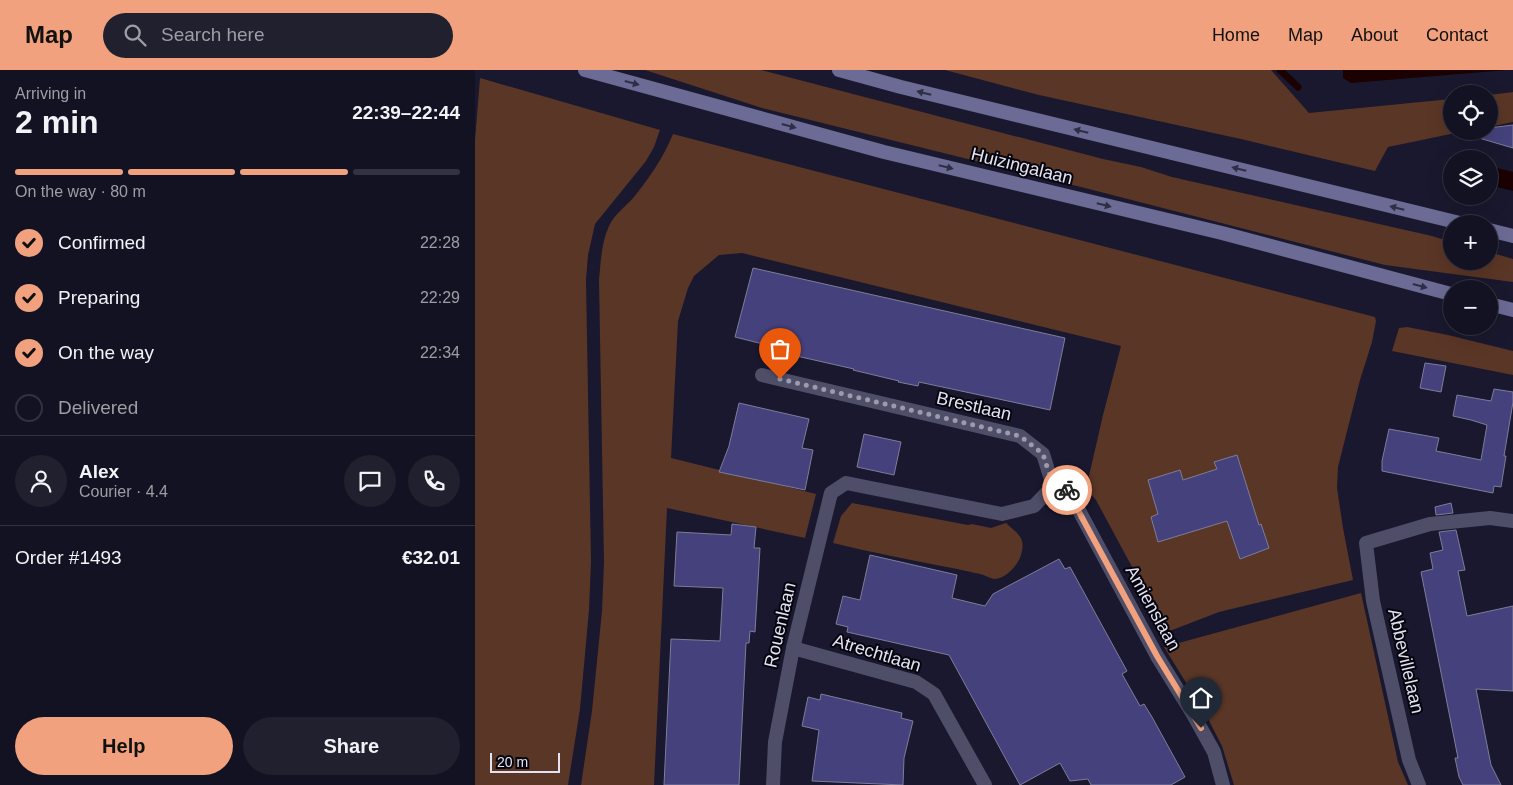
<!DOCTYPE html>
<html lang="en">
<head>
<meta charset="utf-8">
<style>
	body { margin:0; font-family:Arial,sans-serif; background:#20202f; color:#f1f3f6; height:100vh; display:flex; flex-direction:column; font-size:19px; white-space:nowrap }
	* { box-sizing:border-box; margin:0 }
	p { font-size:16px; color:#9d9ea5 }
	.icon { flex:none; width:28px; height:28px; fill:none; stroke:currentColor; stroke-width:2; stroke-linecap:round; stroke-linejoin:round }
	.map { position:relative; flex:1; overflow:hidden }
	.details { display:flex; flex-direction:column; background:#131222; width:475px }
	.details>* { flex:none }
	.controls { position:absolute; left:968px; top:15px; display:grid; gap:10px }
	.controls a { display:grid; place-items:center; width:55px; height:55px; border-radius:50%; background:#131222; box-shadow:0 5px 20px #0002,0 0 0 1px #323240; font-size:25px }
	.scale { position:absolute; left:15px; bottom:12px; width:70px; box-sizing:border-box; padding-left:5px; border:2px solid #e2e2f2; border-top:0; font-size:14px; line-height:18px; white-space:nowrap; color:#e2e2f2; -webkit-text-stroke:4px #06050e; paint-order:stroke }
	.pin { position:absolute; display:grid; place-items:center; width:42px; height:42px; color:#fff; margin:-51px -21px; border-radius:50% 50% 50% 0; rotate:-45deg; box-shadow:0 0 5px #0007 }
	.pin .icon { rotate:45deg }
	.courier { position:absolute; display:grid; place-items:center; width:50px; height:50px; margin:-25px; border:4px solid #f1a17d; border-radius:50%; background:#fff; color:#222; box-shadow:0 1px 6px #0007 }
	.head em { font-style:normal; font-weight:700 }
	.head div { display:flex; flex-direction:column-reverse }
	.head { display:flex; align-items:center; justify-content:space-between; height:85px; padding:0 15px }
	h1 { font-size:32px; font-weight:700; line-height:38px }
	.bar { display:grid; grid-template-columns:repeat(4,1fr); gap:8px 5px; align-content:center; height:60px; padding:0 15px }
	.bar i { height:6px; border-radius:4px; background:#323240 }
	.bar .current { background:#f1a17d }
	.bar p { grid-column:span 4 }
	.line { display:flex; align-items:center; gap:12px; padding:0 15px; border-top:1px solid #323240 }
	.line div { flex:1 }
	.round { display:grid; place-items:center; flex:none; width:52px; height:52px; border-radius:26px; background:#20202f }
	ol { padding:0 15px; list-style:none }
	li { display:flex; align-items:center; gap:15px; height:55px }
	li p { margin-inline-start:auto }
	li .icon { padding:5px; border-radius:50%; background:#f1a17d; color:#111; stroke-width:4 }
	li:last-child { color:#9d9ea5 }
	li i { width:28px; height:28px; border:2px solid #323240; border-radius:50% }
	.action { display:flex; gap:10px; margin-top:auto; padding:10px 15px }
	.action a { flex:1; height:58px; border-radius:30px; background:#f1a17d; color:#111; font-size:20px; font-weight:700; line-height:58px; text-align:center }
	.action a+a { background:#20202f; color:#f1f3f6 }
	header { display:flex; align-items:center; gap:30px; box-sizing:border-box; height:70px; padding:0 25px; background:#f1a17d; color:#111 }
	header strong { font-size:24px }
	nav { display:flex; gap:28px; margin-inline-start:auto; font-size:18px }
	.search { width:350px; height:45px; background:#20202f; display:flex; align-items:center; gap:12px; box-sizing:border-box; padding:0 18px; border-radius:28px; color:#9d9ea5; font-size:19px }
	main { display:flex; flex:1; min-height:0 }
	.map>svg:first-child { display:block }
</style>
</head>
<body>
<header>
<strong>Map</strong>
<div class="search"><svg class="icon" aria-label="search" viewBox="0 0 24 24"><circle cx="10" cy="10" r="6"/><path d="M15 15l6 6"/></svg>Search here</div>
<nav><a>Home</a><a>Map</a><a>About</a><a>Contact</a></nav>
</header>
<main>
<section class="details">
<div class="head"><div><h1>2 min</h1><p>Arriving in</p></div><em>22:39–22:44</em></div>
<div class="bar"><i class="current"></i><i class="current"></i><i class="current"></i><i></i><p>On the way · 80 m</p></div>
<ol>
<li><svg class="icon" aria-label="check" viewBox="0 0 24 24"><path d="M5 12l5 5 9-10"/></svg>Confirmed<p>22:28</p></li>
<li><svg class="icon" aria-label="check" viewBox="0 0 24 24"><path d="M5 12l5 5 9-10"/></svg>Preparing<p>22:29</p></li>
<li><svg class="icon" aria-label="check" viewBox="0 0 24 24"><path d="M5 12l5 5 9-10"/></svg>On the way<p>22:34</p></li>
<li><i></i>Delivered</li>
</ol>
<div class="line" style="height:90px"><a class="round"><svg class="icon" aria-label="person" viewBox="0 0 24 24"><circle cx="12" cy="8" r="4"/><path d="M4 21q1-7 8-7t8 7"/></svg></a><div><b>Alex</b><p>Courier · 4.4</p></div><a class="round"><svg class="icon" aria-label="chat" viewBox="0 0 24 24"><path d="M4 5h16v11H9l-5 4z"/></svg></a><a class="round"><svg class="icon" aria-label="phone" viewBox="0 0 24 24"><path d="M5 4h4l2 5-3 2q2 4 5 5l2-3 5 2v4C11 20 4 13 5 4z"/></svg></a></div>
<div class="line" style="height:65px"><div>Order #1493</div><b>€32.01</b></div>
<div class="action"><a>Help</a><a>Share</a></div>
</section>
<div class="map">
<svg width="1038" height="715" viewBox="0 0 1038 715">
	<rect width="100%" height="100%" fill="#19182e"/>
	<g fill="#5a3626">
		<polygon points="170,0 286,0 628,89 666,97 697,107 957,166 976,172 976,191 1014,191 1014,182 1038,189 1038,212 910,195 610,118 287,38"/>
		<polygon points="470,0 796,0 834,43 976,29 976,61 990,61 913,77 900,101 766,69 564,25"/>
		<polygon points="5,8 185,60 179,77 171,91 120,154 113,185 111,210 116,492 114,540 105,639 93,715 0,715 0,70"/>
		<polygon points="1038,22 1038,52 1014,57 1014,25"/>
		<path d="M198,64L900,247L901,251L897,272L885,310L863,397L862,418L868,458L878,510L744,542L692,562L621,430L611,419L628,345L646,276L267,183L244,185L219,206L213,218L203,251L196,388L341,424L330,468L192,438L179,715H106L117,641L127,541L129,492L124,210C126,191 126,174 134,156C139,145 151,136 159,127C175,107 188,88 198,64Z"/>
		<polygon points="932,257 973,265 1038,281 1038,305 917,281 924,258"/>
		<path d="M377,433L493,455L497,454L516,458L531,453C544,465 552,468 545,488C541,497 530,509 519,509C515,508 509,505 505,504C497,502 490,501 482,499C441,491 399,483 358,473L366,446Z"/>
		<polygon points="886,523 923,692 933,715 759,715 747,676 731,645 689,577"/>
	</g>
	<g fill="#1b0100">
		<polygon points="868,0 1032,0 876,13 868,8"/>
		<polygon points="1014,96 1038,102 1038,121 1014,115"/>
	</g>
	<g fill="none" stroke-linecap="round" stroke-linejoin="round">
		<polyline stroke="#1b0100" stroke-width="7" points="805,0 823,17"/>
	</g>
	<g fill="#45417c" stroke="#7d7d99">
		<polygon points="1038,55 1038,78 980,61 1014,61 1014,58"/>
		<polygon points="278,198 590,268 575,340 444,312 443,316 423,312 424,311 378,300 379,299 295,280 296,276 260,267"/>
		<polygon points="950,293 971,296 966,322 945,318"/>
		<polygon points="1019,319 1038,322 1038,332 1029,386 1031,386 1026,417 1019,416 1018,423 907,401 907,391 914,359 964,368 961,381 1006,390 1012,355 996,350 978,346 982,325 1016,331"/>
		<polygon points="264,333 334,349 327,378 338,380 330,420 244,402 254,376"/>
		<polygon points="389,364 426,372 419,405 382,397"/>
		<polygon points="762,385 784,455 786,454 794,478 765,489 752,451 683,472 676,447 683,444 673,410 705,400 708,410 742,399 739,392"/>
		<polygon points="976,433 978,443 961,445 960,437"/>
		<polygon points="257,454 281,457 279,478 285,478 280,562 275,561 274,573 271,573 264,715 189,715 196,569 245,571 248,518 199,516 202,462 256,465"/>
		<polygon points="981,460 990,500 983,501 992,546 1038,536 1038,621 1001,619 1016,695 1026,715 988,715 984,707 980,688 983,688 946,502 958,499 955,483 968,480 964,462"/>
		<polygon points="395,485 482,505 477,528 510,536 518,524 584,489 590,499 595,497 652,601 647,604 665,636 669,634 677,647 710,707 696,715 616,715 613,709 595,711 585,693 545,715 474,585 372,562 373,557 361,554 368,526 385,530"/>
		<polygon points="346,624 427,643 426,648 438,651 429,688 428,715 337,711 344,660 327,656 333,627 345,630"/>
	</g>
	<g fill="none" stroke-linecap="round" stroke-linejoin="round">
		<g stroke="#4e4e69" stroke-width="14">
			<polyline points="287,305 545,366 568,384 578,416 559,436 527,444 371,413 356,423 318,578 300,672 298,715"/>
			<polyline points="578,416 593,420 682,586 719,646 739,682 748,715"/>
			<polyline points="318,578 441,612 459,624 510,715"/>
			<polyline points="944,715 934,690 898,531 891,473 955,454 1015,448 1038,451"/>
		</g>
		<g stroke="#6b6b95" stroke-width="14">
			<polyline points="110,0 409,82 747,163 976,224"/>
			<polyline points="364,0 426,17 989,154"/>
			<polyline points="1014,160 1038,166"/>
			<polyline points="1014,234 1038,240"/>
		</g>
	</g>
	<defs><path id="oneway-solid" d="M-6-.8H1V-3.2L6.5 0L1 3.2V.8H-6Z" transform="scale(1.25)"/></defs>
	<g fill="#2e2e44">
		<use href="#oneway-solid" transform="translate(157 13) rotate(15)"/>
		<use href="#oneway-solid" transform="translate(449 23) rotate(-166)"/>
		<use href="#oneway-solid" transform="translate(314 56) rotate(15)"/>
		<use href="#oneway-solid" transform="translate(606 61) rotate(-166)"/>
		<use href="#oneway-solid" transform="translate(471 97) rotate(14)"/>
		<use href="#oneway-solid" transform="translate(764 99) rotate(-166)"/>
		<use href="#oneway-solid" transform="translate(629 135) rotate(14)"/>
		<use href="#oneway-solid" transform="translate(922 138) rotate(-166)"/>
		<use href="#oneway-solid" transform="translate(945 216) rotate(15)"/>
	</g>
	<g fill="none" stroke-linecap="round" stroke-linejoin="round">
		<polyline stroke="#9c9bad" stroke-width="5" stroke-dasharray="0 9" points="305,309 545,366 568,384 578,416 592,420"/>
		<polyline stroke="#f1a17d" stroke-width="6" points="592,420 682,586 726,658"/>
	</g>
	<g text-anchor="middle" stroke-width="4" stroke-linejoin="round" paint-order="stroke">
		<g font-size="18" fill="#e2e2f2" stroke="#06050e">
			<text transform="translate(547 96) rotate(14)" y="6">Huizingalaan</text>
			<text transform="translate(499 336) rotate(13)" y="6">Brestlaan</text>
			<text transform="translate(678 538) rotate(61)" y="6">Amienslaan</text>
			<text transform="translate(305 555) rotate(-77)" y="6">Rouenlaan</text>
			<text transform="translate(402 583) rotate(17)" y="6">Atrechtlaan</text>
			<text transform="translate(931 591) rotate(77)" y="6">Abbevillelaan</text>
		</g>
	</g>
</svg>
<div class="controls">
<a><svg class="icon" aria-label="locate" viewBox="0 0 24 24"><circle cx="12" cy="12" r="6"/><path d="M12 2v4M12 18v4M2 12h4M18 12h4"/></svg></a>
<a><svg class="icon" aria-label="layers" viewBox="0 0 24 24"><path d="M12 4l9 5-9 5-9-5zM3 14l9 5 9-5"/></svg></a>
<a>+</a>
<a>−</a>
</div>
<div class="scale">20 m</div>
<div class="pin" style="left:305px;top:309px;background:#ea580c"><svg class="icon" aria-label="bag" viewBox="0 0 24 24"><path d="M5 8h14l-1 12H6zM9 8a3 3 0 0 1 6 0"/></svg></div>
<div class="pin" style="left:726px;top:658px;background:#1f2937"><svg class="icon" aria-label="home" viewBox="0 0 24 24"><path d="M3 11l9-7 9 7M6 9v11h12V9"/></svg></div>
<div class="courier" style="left:592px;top:420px"><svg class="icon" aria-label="bike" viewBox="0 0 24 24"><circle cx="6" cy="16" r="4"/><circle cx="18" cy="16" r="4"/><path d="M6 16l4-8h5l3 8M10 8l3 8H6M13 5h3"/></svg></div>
</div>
</main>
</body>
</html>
